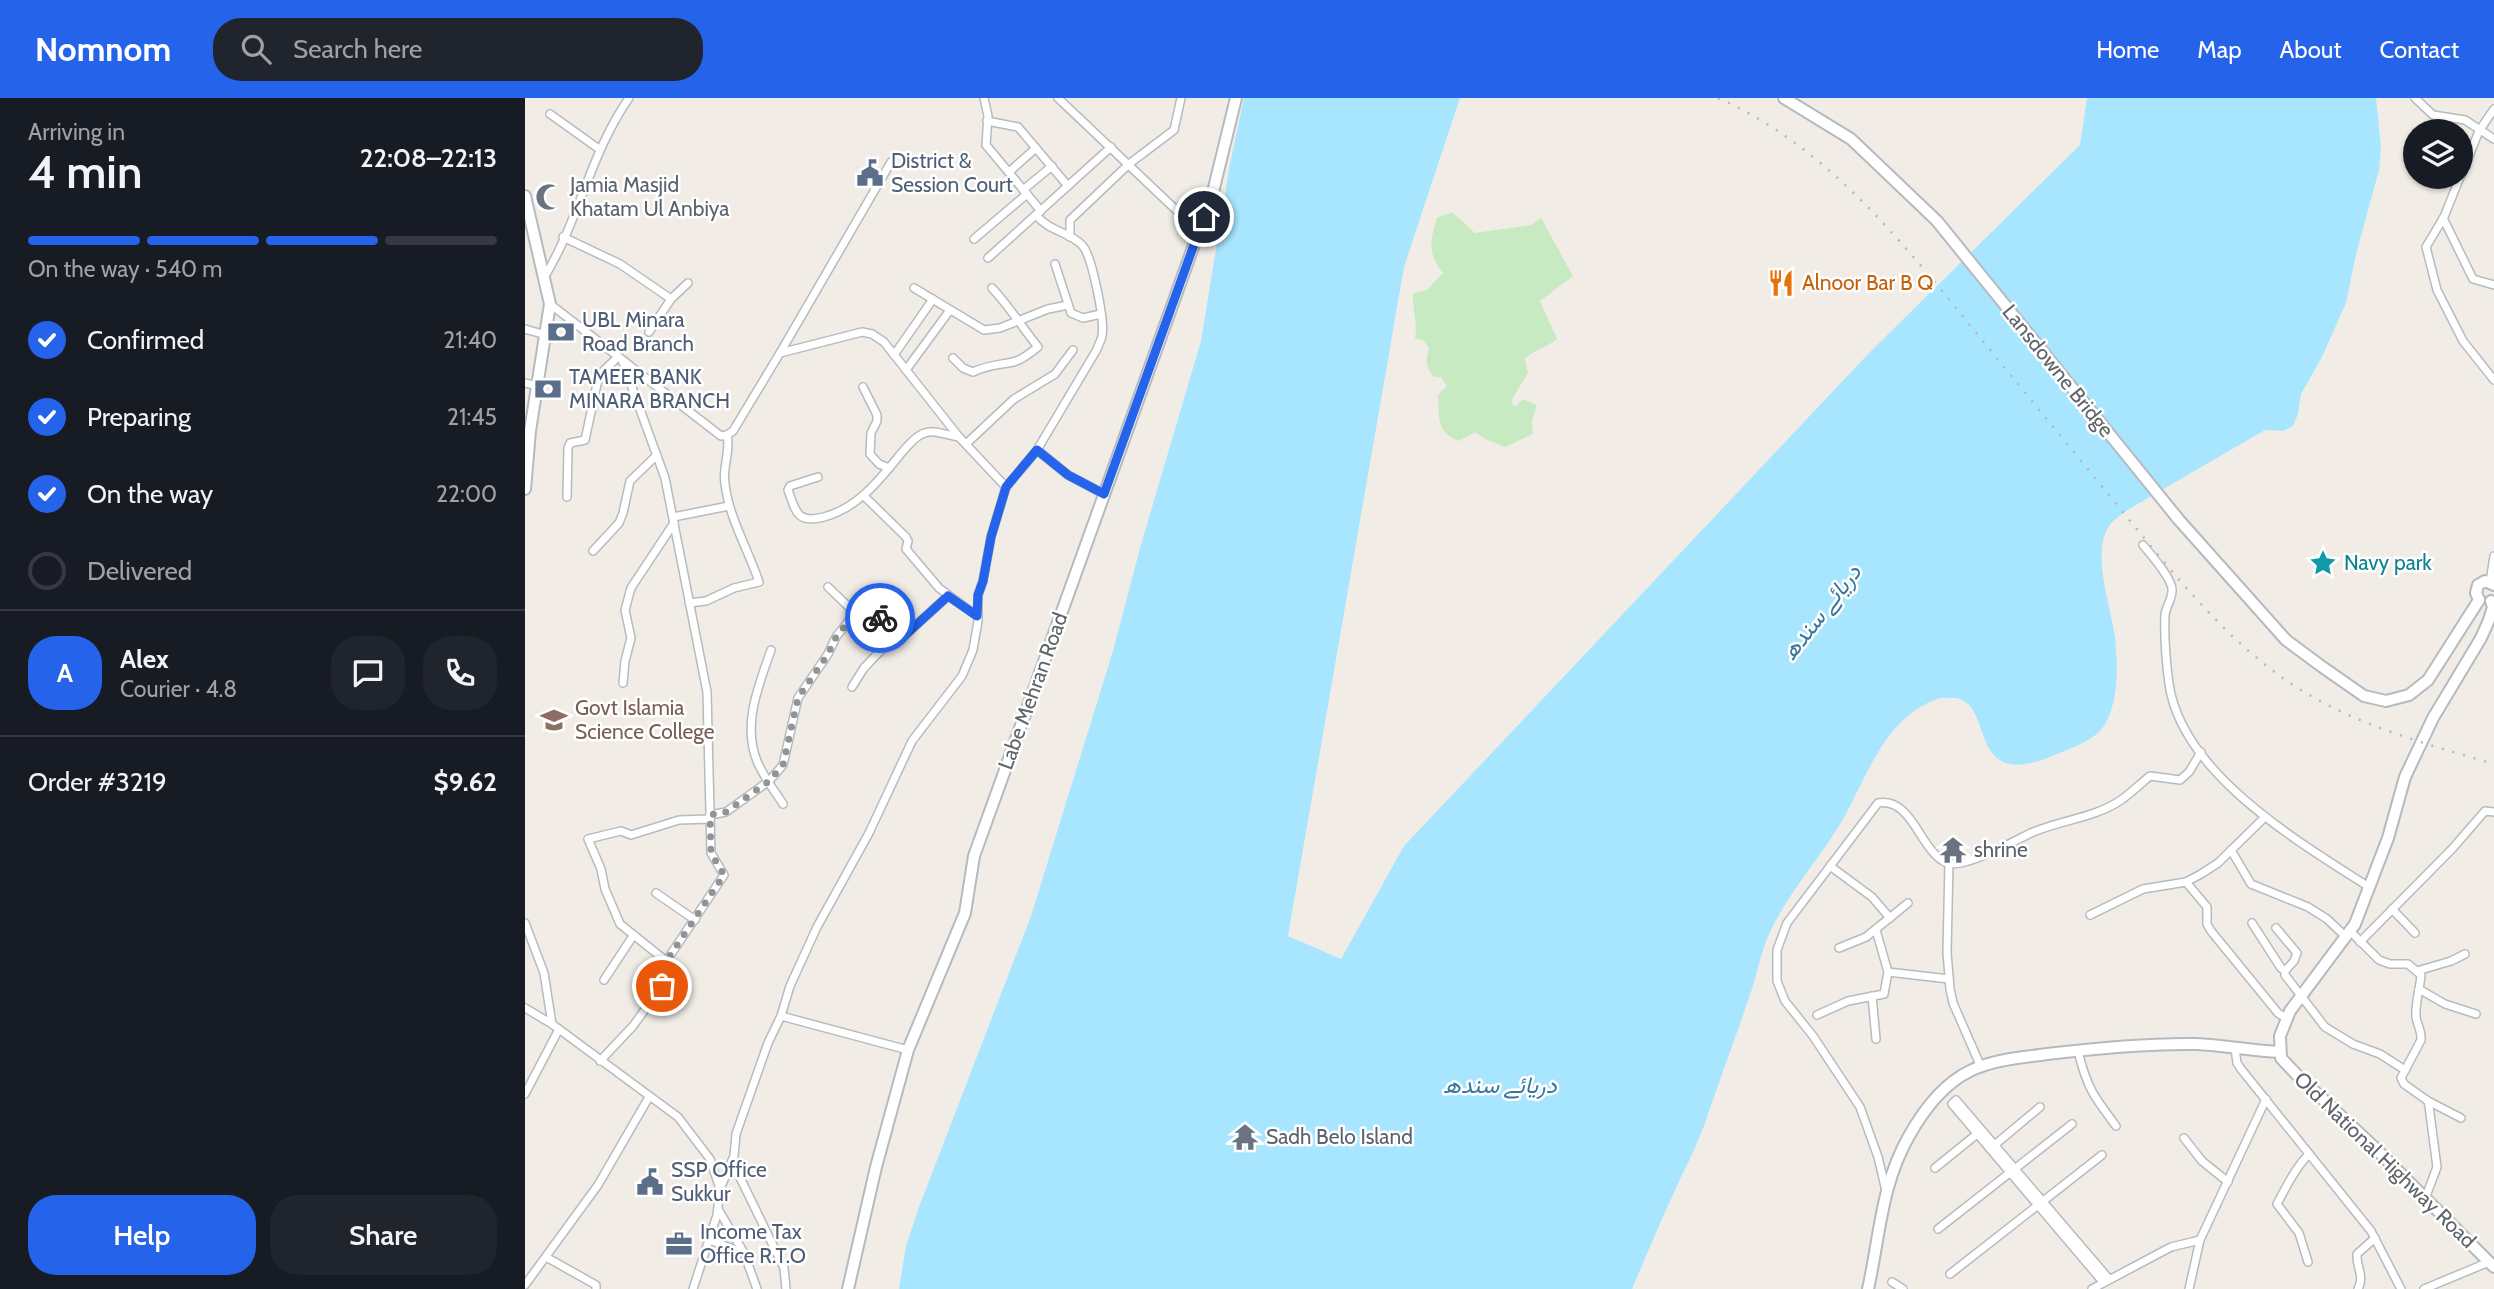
<!DOCTYPE html>
<html lang="en">
<head>
<meta charset="utf-8">
<style>
	body { margin:0; font-family:Cabin,Vazirmatn,sans-serif; background:#20242c; color:#f1f3f6; height:100vh; display:flex; flex-direction:column; font-size:26px; white-space:nowrap }
	* { box-sizing:border-box; margin:0 }
	p { font-size:23px; color:#9ea1a6 }
	.icon { flex:none; width:38px; height:38px; fill:none; stroke:currentColor; stroke-width:2; stroke-linecap:round; stroke-linejoin:round }
	.map { position:relative; flex:1; overflow:hidden }
	.details { display:flex; flex-direction:column; background:#171b24; width:525px }
	.details>* { flex:none }
	.controls { position:absolute; left:1878px; top:21px; display:grid; gap:14px }
	.controls a { display:grid; place-items:center; width:70px; height:70px; border-radius:50%; background:#171b24; box-shadow:0 2px 5px #0004; font-size:35px }
	.pin { position:absolute; display:grid; place-items:center; width:60px; height:60px; color:#fff; margin:-30px; border:4px solid #fff; border-radius:50%; box-shadow:0 2px 7px #0007 }
	.courier { position:absolute; display:grid; place-items:center; width:70px; height:70px; margin:-35px; border:5px solid #2563eb; border-radius:50%; background:#fff; color:#222; box-shadow:0 2px 9px #0007 }
	.overview em { font-style:normal; font-weight:600 }
	.overview div { display:flex; flex-direction:column-reverse }
	.overview { display:flex; align-items:center; justify-content:space-between; height:119px; padding:0 28px }
	h1 { font-size:46px; font-weight:600; line-height:52px }
	.bar { display:grid; grid-template-columns:repeat(4,1fr); gap:10px 7px; align-content:center; height:84px; padding:0 28px }
	.bar i { height:9px; border-radius:5px; background:#363941 }
	.bar .selected { background:#2563eb }
	.bar p { grid-column:span 4 }
	.line { display:flex; align-items:center; gap:18px; padding:0 28px; border-top:2px solid #363941 }
	.line div { flex:1 }
	.round { display:grid; place-items:center; flex:none; width:74px; height:74px; border-radius:28px; background:#20242c }
	ol { padding:0 28px; list-style:none }
	li { display:flex; align-items:center; gap:21px; height:77px }
	li p { margin-inline-start:auto }
	li .icon { padding:7px; border-radius:50%; background:#2563eb; color:#fff; stroke-width:4 }
	li:last-child { color:#9ea1a6 }
	li i { width:38px; height:38px; border:4px solid #363941; border-radius:50% }
	.button { display:flex; gap:14px; margin-top:auto; padding:14px 28px }
	.button a { flex:1; height:80px; border-radius:28px; background:#2563eb; color:#fff; font-size:28px; font-weight:600; line-height:80px; text-align:center }
	.button a+a { background:#20242c; color:#f1f3f6 }
	header { display:flex; align-items:center; gap:42px; box-sizing:border-box; height:98px; padding:0 35px; background:#2563eb; color:#fff }
	header strong { font-size:33px }
	nav { display:flex; gap:38px; margin-inline-start:auto; font-size:24px }
	.search { width:490px; height:63px; background:#20242c; display:flex; align-items:center; gap:18px; box-sizing:border-box; padding:0 24px; border-radius:28px; color:#9ea1a6; font-size:26px }
	main { display:flex; flex:1; min-height:0 }
	.map>svg:first-child { display:block }
</style>
</head>
<body>
<header>
<strong>Nomnom</strong>
<div class="search"><svg class="icon" aria-label="search" viewBox="0 0 24 24"><circle cx="10" cy="10" r="6"/><path d="M15 15l6 6"/></svg>Search here</div>
<nav><a>Home</a><a>Map</a><a>About</a><a>Contact</a></nav>
</header>
<main>
<section class="details">
<div class="overview"><div><h1>4 min</h1><p>Arriving in</p></div><em>22:08–22:13</em></div>
<div class="bar"><i class="selected"></i><i class="selected"></i><i class="selected"></i><i></i><p>On the way · 540 m</p></div>
<ol>
<li><svg class="icon" aria-label="check" viewBox="0 0 24 24"><path d="M5 12l5 5 9-10"/></svg>Confirmed<p>21:40</p></li>
<li><svg class="icon" aria-label="check" viewBox="0 0 24 24"><path d="M5 12l5 5 9-10"/></svg>Preparing<p>21:45</p></li>
<li><svg class="icon" aria-label="check" viewBox="0 0 24 24"><path d="M5 12l5 5 9-10"/></svg>On the way<p>22:00</p></li>
<li><i></i>Delivered</li>
</ol>
<div class="line" style="height:126px"><b class="round" style="background:#2563eb;color:#fff">A</b><div><b>Alex</b><p>Courier · 4.8</p></div><a class="round"><svg class="icon" aria-label="chat" viewBox="0 0 24 24"><path d="M4 5h16v11H9l-5 4z"/></svg></a><a class="round"><svg class="icon" aria-label="phone" viewBox="0 0 24 24"><path d="M5 4h4l2 5-3 2q2 4 5 5l2-3 5 2v4C11 20 4 13 5 4z"/></svg></a></div>
<div class="line" style="height:91px"><div>Order #3219</div><b>$9.62</b></div>
<div class="button"><a>Help</a><a>Share</a></div>
</section>
<div class="map">
<svg width="1969" height="1191" viewBox="0 0 1969 1191">
	<rect width="100%" height="100%" fill="#f1ede6"/>
	<path fill="#c7eac2" d="M927,114L950,135L1006,127L1016,120L1048,178L1015,203L1032,241C1021,250 1009,251 1000,261L1003,275L986,303L990,309L998,301L1012,307L1007,323L1008,336L980,349L958,340L951,334L933,343C910,332 915,320 913,297L922,288L916,279H909C901,269 900,263 904,251L899,243L890,240C893,224 887,211 888,195L902,192L918,175C902,155 905,143 912,120Z"/>
	<path fill="#a8e6ff" d="M719,0H935L879,169L763,838L816,861L879,748L1345,254L1555,47L1562,0H1851L1856,49L1854,72L1831,156L1821,205L1797,259L1776,296L1773,316L1768,328L1758,333L1740,332L1611,407C1601,413 1591,419 1584,428C1566,455 1586,509 1590,539C1592,560 1593,581 1589,601C1587,611 1583,624 1576,632C1565,644 1546,650 1532,656C1438,698 1472,603 1429,600C1423,600 1418,599 1412,601C1356,622 1342,682 1314,728C1292,763 1264,795 1246,832C1237,850 1233,872 1227,891C1212,936 1195,980 1180,1025C1172,1048 1160,1070 1150,1092C1135,1125 1121,1158 1107,1191H374L381,1148L394,1109L506,818L588,553L615,450L676,243L705,66Z"/>
	<g fill="none" stroke-linecap="round" stroke-linejoin="round">
		<defs>
			<g id="street">
				<polyline points="459,0 463,18 461,47 516,113"/>
				<polyline points="533,0 668,128"/>
				<polyline points="1890,0 1908,17 1940,22 1969,41"/>
				<polyline points="25,16 74,51"/>
				<polyline points="462,23 493,29 543,88"/>
				<polyline points="484,74 511,50"/>
				<polyline points="1936,78 1954,33 1969,11"/>
				<polyline points="1935,79 1919,119 1901,149 1912,192 1938,243 1969,282"/>
				<polyline points="498,92 527,68"/>
				<polyline points="1918,120 1948,181 1969,187"/>
				<polyline points="38,139 95,166 146,201"/>
				<polyline points="545,139 545,122 604,66 649,32 656,0"/>
				<polyline points="449,141 502,96"/>
				<polyline points="463,160 586,49"/>
				<polyline points="530,166 546,215 558,220 576,216"/>
				<path d="M20,178C54,122 65,56 104,0"/>
				<polyline points="389,190 459,232 475,230 523,211 543,207"/>
				<polyline points="25,206 196,338 202,337 208,333 255,255 337,234 347,236 359,244 434,339 481,389"/>
				<polyline points="0,231 21,237"/>
				<polyline points="124,234 146,201 163,185"/>
				<polyline points="255,255 366,64"/>
				<polyline points="369,257 408,201"/>
				<path d="M428,260L438,270L448,274C462,267 474,267 488,264C498,262 506,254 513,249C497,229 484,208 467,190"/>
				<polyline points="381,272 425,212"/>
				<polyline points="0,285 13,288"/>
				<polyline points="338,289 352,317 352,323 346,335 345,356 354,366 364,370"/>
				<polyline points="441,346 489,301 530,276 548,252"/>
				<polyline points="512,352 543,377 579,396"/>
				<path d="M293,379L265,388L263,392C271,414 272,426 299,419C332,410 353,384 374,358C380,351 388,340 397,336C409,330 422,338 434,339"/>
				<polyline points="339,398 381,439 383,443 381,451 414,490 452,518"/>
				<polyline points="42,399 43,350 45,345 60,342 74,277 93,259"/>
				<polyline points="148,419 204,408"/>
				<path d="M1618,447C1626,457 1646,479 1647,491C1648,500 1641,508 1640,517C1639,539 1641,563 1644,586C1657,676 1774,744 1844,789"/>
				<polyline points="68,453 94,425 98,415 105,383 132,357"/>
				<polyline points="1965,484 1969,458"/>
				<path d="M164,505L181,503L209,490L234,484C223,451 204,420 200,386C197,368 206,354 202,337"/>
				<polyline points="330,515 342,508 373,539 378,539 423,498"/>
				<path d="M246,552C234,587 217,626 232,663C238,678 249,692 258,706"/>
				<polyline points="98,585 100,563 106,540 100,512 106,490 149,425"/>
				<polyline points="327,589 339,570 371,536"/>
				<polyline points="185,717 201,714 244,683 258,667 273,600 303,556 311,539 330,515 303,489"/>
				<polyline points="1706,752 1726,786 1783,809 1802,821 1821,839"/>
				<polyline points="1424,765 1422,854 1425,891 1428,905 1456,969"/>
				<polyline points="1305,768 1347,799 1365,820"/>
				<polyline points="1661,784 1682,809 1682,826 1686,833 1753,915 1762,921"/>
				<polyline points="131,795 170,822"/>
				<polyline points="1867,811 1890,835"/>
				<polyline points="1565,817 1618,791 1661,784 1676,776 1693,765 1740,719"/>
				<polyline points="0,825 19,875 27,926"/>
				<polyline points="1727,825 1756,870 1760,873"/>
				<polyline points="1751,830 1772,855 1769,863 1760,873 1760,877 1800,929 1828,946 1855,956 1880,972"/>
				<path d="M1825,833L1854,862L1865,866H1883L1896,877C1895,891 1890,904 1891,919C1892,927 1897,933 1896,942L1876,980L1879,986L1903,1003L1904,1008L1912,1069L1900,1101"/>
				<polyline points="1835,844 1927,751 1960,713 1969,714"/>
				<polyline points="1314,850 1341,839 1383,805"/>
				<polyline points="141,863 95,826 80,791 76,771 63,741 96,733 106,737 154,722 185,721"/>
				<polyline points="1892,873 1926,863 1940,856"/>
				<polyline points="1363,874 1424,881"/>
				<polyline points="79,882 108,838"/>
				<polyline points="1894,891 1920,906 1951,916"/>
				<polyline points="1347,898 1351,941"/>
				<polyline points="0,910 27,926 153,1019 185,1061 195,1091"/>
				<polyline points="1292,917 1323,903 1359,896 1363,874 1351,832"/>
				<polyline points="256,918 383,952"/>
				<polyline points="1710,950 1712,965 1716,971 1846,1133 1876,1191"/>
				<path d="M1553,953C1562,990 1569,999 1591,1028"/>
				<polyline points="75,963 108,928 137,888 139,885 132,877 199,777 186,755 182,594 140,380 97,262"/>
				<polyline points="0,996 34,931"/>
				<polyline points="1903,1003 1936,1020"/>
				<polyline points="1659,1040 1677,1063 1703,1084"/>
				<polyline points="1466,1050 1515,1009"/>
				<polyline points="207,1063 259,1170 261,1191"/>
				<polyline points="1410,1070 1452,1036"/>
				<path d="M1361,1093L1353,1059L1335,1009L1288,938L1260,903L1252,883V852L1262,825L1353,705C1388,699 1395,754 1422,765C1439,771 1489,743 1506,735C1535,722 1570,720 1596,702C1606,695 1615,686 1625,678L1655,682L1664,674L1676,654"/>
				<polyline points="193,1111 219,1155 232,1191"/>
				<polyline points="1413,1131 1547,1026"/>
				<polyline points="184,1142 219,1155"/>
				<polyline points="21,1159 71,1187 71,1191"/>
				<path d="M1783,1164L1774,1135L1752,1106C1761,1089 1771,1069 1784,1056"/>
				<polyline points="1425,1176 1577,1057"/>
				<polyline points="1367,1184 1378,1191"/>
				<polyline points="1578,1184 1427,1006 1431,1002 1584,1181"/>
				<polyline points="0,1187 73,1087 124,999"/>
				<path d="M168,1191L192,1117L195,1091L209,1058L211,1036L218,1016L243,945L256,918L265,888L292,829L344,735L387,643L437,578L448,552L453,523V497L458,483L466,439L481,389L512,352L571,253C573,248 576,243 577,238C580,223 567,157 557,147C543,133 525,134 511,117"/>
				<polyline points="1567,1191 1646,1149 1675,1142"/>
				<polyline points="1664,1191 1675,1142 1741,1001"/>
				<path d="M1833,1191C1840,1177 1831,1170 1832,1156L1850,1140"/>
				<polyline points="1899,1191 1964,1164"/>
			</g>
			<g id="secondary">
				<polyline points="1259,0 1326,41 1412,123 1654,422 1761,542 1796,568 1839,598 1861,603 1884,597 1903,582 1954,502"/>
				<polyline points="0,98 25,206 5,333 0,391"/>
				<polyline points="1954,502 1951,495 1953,487 1960,483 1969,487"/>
				<polyline points="1966,503 1968,509 1964,522 1956,540 1908,620 1880,679 1863,740 1830,826 1765,913 1755,938 1756,960 1771,976 1849,1049 1969,1169"/>
				<polyline points="323,1191 351,1069 383,952 440,815 449,758 688,94 711,0"/>
				<path d="M1343,1191C1355,1137 1356,1087 1384,1038C1398,1013 1418,986 1445,973C1469,961 1496,960 1522,956C1572,950 1621,945 1671,946C1699,947 1727,953 1755,954"/>
			</g>
		</defs>
		<use href="#street" stroke="#b7babe" stroke-width="10"/>
		<use href="#secondary" stroke="#b5babf" stroke-width="14"/>
		<use href="#street" stroke="#fff" stroke-width="7"/>
		<use href="#secondary" stroke="#fff" stroke-width="10"/>
		<path stroke="#b5b6b7" stroke-width="2.5" stroke-dasharray="2 9" stroke-linecap="butt" d="M1193,0C1288,42 1357,120 1422,199C1478,268 1535,337 1592,407C1641,466 1689,529 1751,575C1815,623 1894,644 1969,666"/>
	</g>
	<g fill="none" stroke-linecap="round" stroke-linejoin="round">
		<polyline stroke="#919494" stroke-width="7" stroke-dasharray="0 12.6" points="137,888 139,885 132,877 199,777 186,755 185,717 201,714 244,683 258,667 273,600 303,556 311,539 330,515 342,508 355,520"/>
		<polyline stroke="#2563eb" stroke-width="9" points="355,520 373,539 378,539 423,498 452,518 453,497 458,483 466,439 481,389 512,352 543,377 579,396 679,119"/>
	</g>
	<defs>
		<symbol id="civic-bare" viewBox="-9 -9 18 18"><path d="M-.6-6.5H3V-4.5H.6V-3L4-1V1h2V6H-6V1h2V-1L-.6-3ZM-1.2 2.5V6h2.4V2.5Z" fill="#5c6f8a" stroke="#fff" stroke-width="2.5" paint-order="stroke"/></symbol>
		<symbol id="mosque-bare" viewBox="-9 -9 18 18"><path d="M3.5-4.9A6 6 0 1 0 3.5 4.9A5 5 0 1 1 3.5-4.9Z" fill="#6b7280" stroke="#fff" stroke-width="2.5" paint-order="stroke"/></symbol>
		<symbol id="restaurant-bare" viewBox="-9 -9 18 18"><path d="M-5-6h1v4h1v-4h1v4h1v-4h1v5L-1.5 .5V6h-2V.5L-5-1ZM5-6V6H3V1.5H1.5Q1.5-4 5-6Z" fill="#e8710a" stroke="#fff" stroke-width="2.5" paint-order="stroke"/></symbol>
		<symbol id="bank-bare" viewBox="-9 -9 18 18"><path d="M-6-4H6V4H-6ZM0-2.3a2.3 2.3 0 1 0 0 4.6a2.3 2.3 0 1 0 0-4.6Z" fill="#5c6f8a" stroke="#fff" stroke-width="2.5" paint-order="stroke"/></symbol>
		<symbol id="sight-bare" viewBox="-9 -9 18 18"><path d="M0-6L1.8-2.2L6-1.7L2.9 1.2L3.7 5.4L0 3.3L-3.7 5.4L-2.9 1.2L-6-1.7L-1.8-2.2Z" fill="#0f9aa8" stroke="#fff" stroke-width="2.5" paint-order="stroke"/></symbol>
		<symbol id="university-bare" viewBox="-9 -9 18 18"><path d="M0-5L7-2L0 1L-7-2ZM-4 1L0 2.5L4 1V4Q0 6-4 4Z" fill="#8d6e63" stroke="#fff" stroke-width="2.5" paint-order="stroke"/></symbol>
		<symbol id="temple-bare" viewBox="-9 -9 18 18"><path d="M0-6L5-2H3V0L6.5 2.5H4V6H1.5V3h-3V6H-4V2.5H-6.5L-3 0V-2H-5Z" fill="#6b7280" stroke="#fff" stroke-width="2.5" paint-order="stroke"/></symbol>
		<symbol id="office-bare" viewBox="-9 -9 18 18"><path d="M-6-3h4V-5.5h4V-3h4V5H-6ZM-1-4.5V-3h2v-1.5ZM-6 0V1H6V0Z" fill="#5c6f8a" stroke="#fff" stroke-width="2.5" paint-order="stroke"/></symbol>
	</defs>
	<g fill-rule="evenodd">
		<use href="#civic-bare" x="326" y="56" width="38" height="38"/>
		<use href="#mosque-bare" x="5" y="80" width="38" height="38"/>
		<use href="#restaurant-bare" x="1237" y="166" width="38" height="38"/>
		<use href="#bank-bare" x="17" y="215" width="38" height="38"/>
		<use href="#bank-bare" x="4" y="272" width="38" height="38"/>
		<use href="#sight-bare" x="1779" y="446" width="38" height="38"/>
		<use href="#university-bare" x="10" y="603" width="38" height="38"/>
		<use href="#temple-bare" x="1409" y="733" width="38" height="38"/>
		<use href="#temple-bare" x="701" y="1020" width="38" height="38"/>
		<use href="#civic-bare" x="106" y="1065" width="38" height="38"/>
		<use href="#office-bare" x="135" y="1127" width="38" height="38"/>
	</g>
	<g text-anchor="middle" stroke-width="5" stroke-linejoin="round" paint-order="stroke">
		<g font-size="21" fill="#4e5e75" stroke="#fff" text-anchor="start">
			<text x="366" y="70">District &amp;<tspan x="366" dy="24">Session Court</tspan></text>
			<text x="57" y="229">UBL Minara<tspan x="57" dy="24">Road Branch</tspan></text>
			<text x="44" y="286">TAMEER BANK<tspan x="44" dy="24">MINARA BRANCH</tspan></text>
			<text x="146" y="1079">SSP Office<tspan x="146" dy="24">Sukkur</tspan></text>
			<text x="175" y="1141">Income Tax<tspan x="175" dy="24">Office R.T.O</tspan></text>
		</g>
		<g font-size="21" fill="#5b616d" stroke="#fff" text-anchor="start">
			<text x="45" y="94">Jamia Masjid<tspan x="45" dy="24">Khatam Ul Anbiya</tspan></text>
			<text x="1449" y="759">shrine</text>
			<text x="741" y="1046">Sadh Belo Island</text>
		</g>
		<g font-size="21" fill="#c56008" stroke="#fff" text-anchor="start">
			<text x="1277" y="192">Alnoor Bar B Q</text>
		</g>
		<g font-size="21" fill="#5e6468" stroke="#fff">
			<text transform="translate(1533 273) rotate(51)" y="7">Lansdowne Bridge</text>
			<text transform="translate(508 593) rotate(-70)" y="7">Labe Mehran Road</text>
			<text transform="translate(1860 1062) rotate(44)" y="7">Old National Highway Road</text>
		</g>
		<g font-size="21" fill="#0d838f" stroke="#fff" text-anchor="start">
			<text x="1819" y="472">Navy park</text>
		</g>
		<g font-size="21" fill="#785e54" stroke="#fff" text-anchor="start">
			<text x="50" y="617">Govt Islamia<tspan x="50" dy="24">Science College</tspan></text>
		</g>
		<g font-size="23" font-style="italic" fill="#35779d" stroke="#fff">
			<text transform="translate(1296 514) rotate(-52)" y="8">دریائے سندھ</text>
			<text x="975" y="995">دریائے سندھ</text>
		</g>
	</g>
</svg>
<div class="controls">
<a><svg class="icon" aria-label="layers" viewBox="0 0 24 24"><path d="M12 4l9 5-9 5-9-5zM3 14l9 5 9-5"/></svg></a>
</div>
<div class="pin" style="left:137px;top:888px;background:#ea580c"><svg class="icon" aria-label="bag" viewBox="0 0 24 24"><path d="M5 8h14l-1 12H6zM9 8a3 3 0 0 1 6 0"/></svg></div>
<div class="pin" style="left:679px;top:119px;background:#1f2937"><svg class="icon" aria-label="home" viewBox="0 0 24 24"><path d="M3 11l9-7 9 7M6 9v11h12V9"/></svg></div>
<div class="courier" style="left:355px;top:520px"><svg class="icon" aria-label="bike" viewBox="0 0 24 24"><circle cx="6" cy="16" r="4"/><circle cx="18" cy="16" r="4"/><path d="M6 16l4-8h5l3 8M10 8l3 8H6M13 5h3"/></svg></div>
</div>
</main>
</body>
</html>
